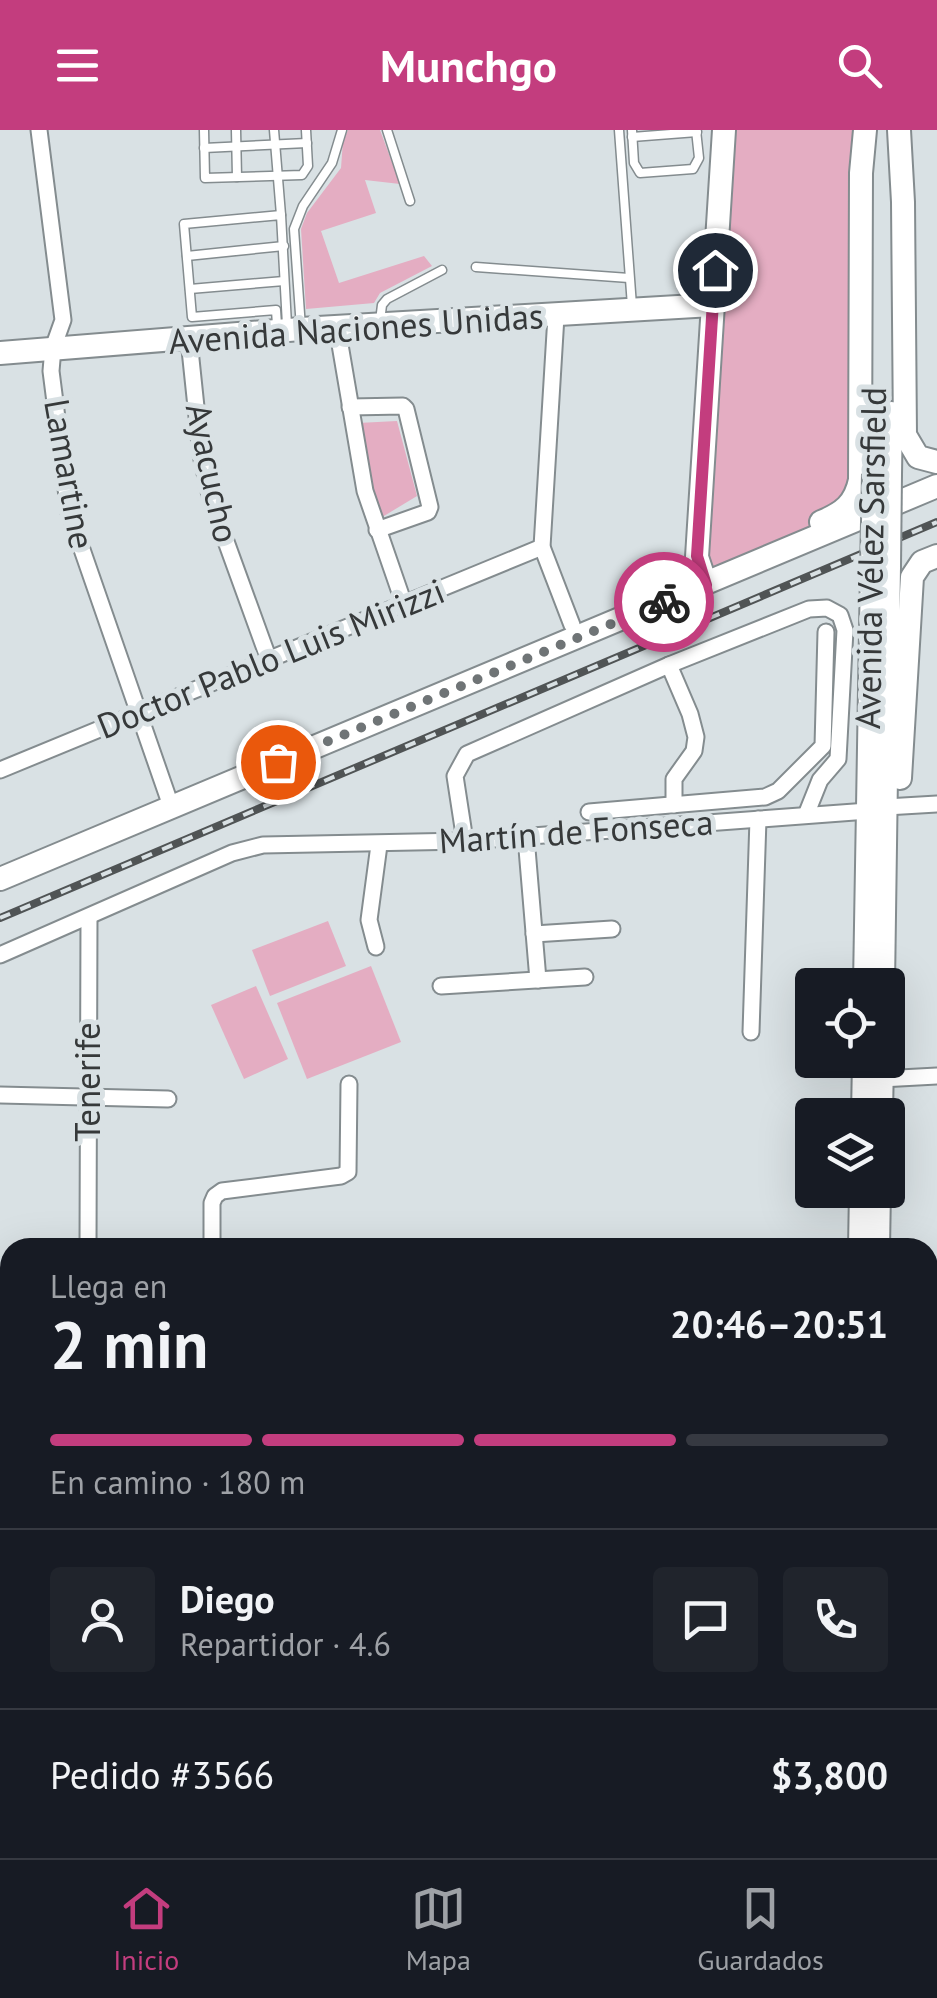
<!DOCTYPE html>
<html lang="es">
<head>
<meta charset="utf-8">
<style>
	body { margin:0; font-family:"PT Sans",sans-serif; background:#20242c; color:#f1f3f6; height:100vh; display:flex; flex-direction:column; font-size:38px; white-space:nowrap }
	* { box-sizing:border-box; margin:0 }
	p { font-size:32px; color:#9ea1a6 }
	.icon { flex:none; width:55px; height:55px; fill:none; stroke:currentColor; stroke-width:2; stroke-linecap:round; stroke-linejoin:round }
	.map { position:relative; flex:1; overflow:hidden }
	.details { position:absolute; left:0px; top:1108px; width:938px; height:622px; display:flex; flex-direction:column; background:#171b24; border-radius:30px 30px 0 0; box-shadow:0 10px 40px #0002 }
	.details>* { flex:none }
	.buttons { position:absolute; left:795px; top:838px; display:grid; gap:20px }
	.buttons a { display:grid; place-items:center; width:110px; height:110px; border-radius:10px; background:#171b24; box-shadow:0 10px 40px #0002; font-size:50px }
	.pin { position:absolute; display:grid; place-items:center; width:85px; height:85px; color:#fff; margin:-42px; border:5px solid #fff; border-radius:50%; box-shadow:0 2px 10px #0007 }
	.courier { position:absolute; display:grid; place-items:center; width:100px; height:100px; margin:-50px; border:8px solid #c33d7e; border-radius:50%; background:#fff; color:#222; box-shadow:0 2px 12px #0007 }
	.headline em { font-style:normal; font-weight:700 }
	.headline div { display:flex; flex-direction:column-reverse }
	.headline { display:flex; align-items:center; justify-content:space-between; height:170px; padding:0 50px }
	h1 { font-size:65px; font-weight:700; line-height:75px }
	.bar { display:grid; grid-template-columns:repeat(4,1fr); gap:15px 10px; align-content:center; height:120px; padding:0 50px }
	.bar i { height:12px; border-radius:8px; background:#363941 }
	.bar .current { background:#c33d7e }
	.bar p { grid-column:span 4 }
	.line { display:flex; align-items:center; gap:25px; padding:0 50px; border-top:2px solid #363941 }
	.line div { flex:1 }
	.round { display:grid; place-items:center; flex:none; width:105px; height:105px; border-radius:10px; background:#20242c }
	header { display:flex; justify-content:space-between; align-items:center; height:130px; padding:0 50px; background:#c33d7e; color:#fff; font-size:45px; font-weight:700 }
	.tab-bar { display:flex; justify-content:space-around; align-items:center; height:140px; border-top:2px solid #363941; background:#171b24; font-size:28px; color:#9ea1a6 }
	.tab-bar a { display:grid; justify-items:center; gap:5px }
	.tab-bar .current { color:#c33d7e }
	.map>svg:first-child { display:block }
</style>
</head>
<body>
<header><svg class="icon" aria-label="menu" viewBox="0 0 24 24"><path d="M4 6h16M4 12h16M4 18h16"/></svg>Munchgo<svg class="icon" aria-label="search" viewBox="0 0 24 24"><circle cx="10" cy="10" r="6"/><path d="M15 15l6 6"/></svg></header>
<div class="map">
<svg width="937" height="1728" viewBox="0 0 937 1728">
	<rect width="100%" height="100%" fill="#d9e1e4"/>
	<g fill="#e4adc2">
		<polygon points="348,0 380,0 400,54 365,50 376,83 321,101 339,153 424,126 432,136 380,163 374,173 306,179 301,99 307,83 341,38 343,11"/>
		<polygon points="724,0 865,0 860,350 837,385 702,442"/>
		<polygon points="397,291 417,366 379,389 358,293"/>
		<polygon points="328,791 346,836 270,866 252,820"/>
		<polygon points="371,836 401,912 307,949 277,873"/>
		<polygon points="256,856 288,929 244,949 211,875"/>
	</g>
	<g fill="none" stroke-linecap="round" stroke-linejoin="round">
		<defs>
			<g id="lane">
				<polyline points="204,0 205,48 302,45 308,36 306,0"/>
				<polyline points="236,0 237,47"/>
				<polyline points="274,0 281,85"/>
				<polyline points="387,0 410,71"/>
				<polyline points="619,0 632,176"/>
				<polyline points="632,0 634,33 640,43 693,39 699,28 696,0"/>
				<polyline points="632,7 697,2"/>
				<polyline points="204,18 307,13"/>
				<polyline points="187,126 284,116"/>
				<polyline points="476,137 629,148"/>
				<polyline points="190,159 284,151"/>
				<polyline points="380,191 382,175 387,169 442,140"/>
				<polyline points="277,195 276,180 192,187 184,94 281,85 287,195"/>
				<polyline points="301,198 294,99 303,76 332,33 342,0"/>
			</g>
			<g id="street">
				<polyline points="39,0 63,190 53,218 51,241 69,382 171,676"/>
				<polyline points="556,186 542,417 572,495"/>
				<polyline points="337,197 365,361 404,474"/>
				<polyline points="189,210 201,325 211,370 269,530"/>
				<polyline points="350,277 403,276 406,279 430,377 428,382 377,400"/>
				<polyline points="669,535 690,584 696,607 694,621 674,649 674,675"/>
				<polyline points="0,640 542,417"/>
				<polyline points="886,677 937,674"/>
				<polyline points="589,682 765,667 778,661 823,616 826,502"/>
				<polyline points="526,707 538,850"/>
				<polyline points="465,711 455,646 467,624 669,535 809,479 827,478 840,485 845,500 838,629 820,650 806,685"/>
				<polyline points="534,804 612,799"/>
				<polyline points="376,817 369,790 379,715"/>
				<polyline points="0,825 232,723 263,715 465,711 868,681"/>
				<polyline points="441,856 585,847"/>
				<polyline points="751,902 758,689"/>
				<polyline points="881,949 937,946"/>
				<polyline points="0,965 168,969"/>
				<polyline points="88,1118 89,787"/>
				<polyline points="212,1118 212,1073 215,1066 222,1061 341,1046 348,1042 349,954"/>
				<polyline points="0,1173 10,1173"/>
				<polyline points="928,1184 937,1184"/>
				<polyline points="0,1395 10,1396"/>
				<polyline points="928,1411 937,1411"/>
				<polyline points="928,1546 937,1545"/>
				<polyline points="0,1550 10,1550"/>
				<polyline points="928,1653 937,1652"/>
				<polyline points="0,1684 10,1684"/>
				<polyline points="120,1720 120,1728"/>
				<polyline points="395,1720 395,1728"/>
				<polyline points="622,1720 622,1728"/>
			</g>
			<g id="secondary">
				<polyline points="899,0 903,72 905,305 918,327 937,332"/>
				<polyline points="0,223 301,199 712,175"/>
				<polyline points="890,344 891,283"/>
				<path d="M821,392C843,383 855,374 860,350L861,43L865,0"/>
				<polyline points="702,442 697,427 724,0"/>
				<polyline points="900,648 912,447 922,432 937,426"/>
				<polyline points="0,749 937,356"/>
				<polyline points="865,855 872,440"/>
				<polyline points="883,855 889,436"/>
				<polyline points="863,985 864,930"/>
				<polyline points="881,985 882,930"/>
				<polyline points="860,1118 861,1060"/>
				<polyline points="878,1118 879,1060"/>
				<polyline points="847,1728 847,1720"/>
				<polyline points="866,1728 866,1720"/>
			</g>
		</defs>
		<use href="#lane" stroke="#848c8f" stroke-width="11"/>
		<use href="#street" stroke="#848c8f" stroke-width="19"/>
		<use href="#secondary" stroke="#848c8f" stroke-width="26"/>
		<use href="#lane" stroke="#fff" stroke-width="8"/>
		<use href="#street" stroke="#fff" stroke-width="15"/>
		<use href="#secondary" stroke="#fff" stroke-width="22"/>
		<defs>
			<polyline id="rail" points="0,788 937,392"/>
		</defs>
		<use href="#rail" stroke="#505455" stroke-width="8"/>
		<use href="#rail" stroke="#d9e1e4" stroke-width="4" stroke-dasharray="11" stroke-linecap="butt"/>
		<defs>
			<g id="secondary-bridge">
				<polyline points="889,436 890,344"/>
				<polyline points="872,440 874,344"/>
			</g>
		</defs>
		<use href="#secondary-bridge" stroke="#848c8f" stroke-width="26" stroke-linecap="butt"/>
		<use href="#secondary-bridge" stroke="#fff" stroke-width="22"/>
	</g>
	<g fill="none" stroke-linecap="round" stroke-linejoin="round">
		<polyline stroke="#6f7476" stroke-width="10" stroke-dasharray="0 18" points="278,632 664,472"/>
		<polyline stroke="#c33d7e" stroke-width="12" points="664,472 706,455 697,426 715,140"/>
	</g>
	<g text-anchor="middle" stroke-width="10" stroke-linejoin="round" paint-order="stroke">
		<g font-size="35" fill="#36393a" stroke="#d9e1e4">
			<text transform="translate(356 199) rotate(-4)" y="12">Avenida Naciones Unidas</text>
			<text transform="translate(212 343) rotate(78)" y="12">Ayacucho</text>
			<text transform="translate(69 344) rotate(80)" y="12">Lamartine</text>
			<text transform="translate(871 428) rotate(-89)" y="12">Avenida Vélez Sarsfield</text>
			<text transform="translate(271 529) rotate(-22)" y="12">Doctor Pablo Luis Mirizzi</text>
			<text transform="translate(576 702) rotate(-4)" y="12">Martín de Fonseca</text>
			<text transform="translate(88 952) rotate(-90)" y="12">Tenerife</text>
		</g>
	</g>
</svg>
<div class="buttons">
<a><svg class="icon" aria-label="locate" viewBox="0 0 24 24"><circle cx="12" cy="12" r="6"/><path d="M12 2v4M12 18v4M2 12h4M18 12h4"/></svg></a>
<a><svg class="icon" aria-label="layers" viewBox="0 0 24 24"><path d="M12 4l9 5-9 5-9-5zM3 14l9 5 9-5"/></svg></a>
</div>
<div class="pin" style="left:278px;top:632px;background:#ea580c"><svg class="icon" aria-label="bag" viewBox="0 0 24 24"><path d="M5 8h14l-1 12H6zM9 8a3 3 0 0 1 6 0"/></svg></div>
<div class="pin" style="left:715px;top:140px;background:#1f2937"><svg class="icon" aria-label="home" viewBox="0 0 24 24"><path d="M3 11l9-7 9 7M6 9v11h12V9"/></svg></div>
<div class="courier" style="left:664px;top:472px"><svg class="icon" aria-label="bike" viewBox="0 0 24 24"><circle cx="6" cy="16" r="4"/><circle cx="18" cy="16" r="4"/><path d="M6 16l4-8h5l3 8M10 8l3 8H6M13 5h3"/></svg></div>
<section class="details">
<div class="headline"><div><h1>2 min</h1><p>Llega en</p></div><em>20:46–20:51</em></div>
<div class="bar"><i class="current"></i><i class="current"></i><i class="current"></i><i></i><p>En camino · 180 m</p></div>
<div class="line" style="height:180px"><a class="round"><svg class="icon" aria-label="person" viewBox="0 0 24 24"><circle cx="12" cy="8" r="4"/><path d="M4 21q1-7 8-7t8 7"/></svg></a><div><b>Diego</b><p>Repartidor · 4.6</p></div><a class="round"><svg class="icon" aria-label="chat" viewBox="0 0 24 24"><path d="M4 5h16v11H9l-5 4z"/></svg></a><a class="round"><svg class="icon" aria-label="phone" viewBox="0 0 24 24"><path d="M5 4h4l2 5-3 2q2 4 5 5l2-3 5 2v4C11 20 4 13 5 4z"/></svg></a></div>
<div class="line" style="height:130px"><div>Pedido #3566</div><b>$3,800</b></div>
</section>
</div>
<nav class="tab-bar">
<a class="current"><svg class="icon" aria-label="home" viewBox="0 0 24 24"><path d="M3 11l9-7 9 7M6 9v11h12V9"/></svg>Inicio</a>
<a><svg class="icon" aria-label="map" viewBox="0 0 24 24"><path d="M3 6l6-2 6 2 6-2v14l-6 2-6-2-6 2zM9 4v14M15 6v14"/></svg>Mapa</a>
<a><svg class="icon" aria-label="saved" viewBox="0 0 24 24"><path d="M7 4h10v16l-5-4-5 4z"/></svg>Guardados</a>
</nav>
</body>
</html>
